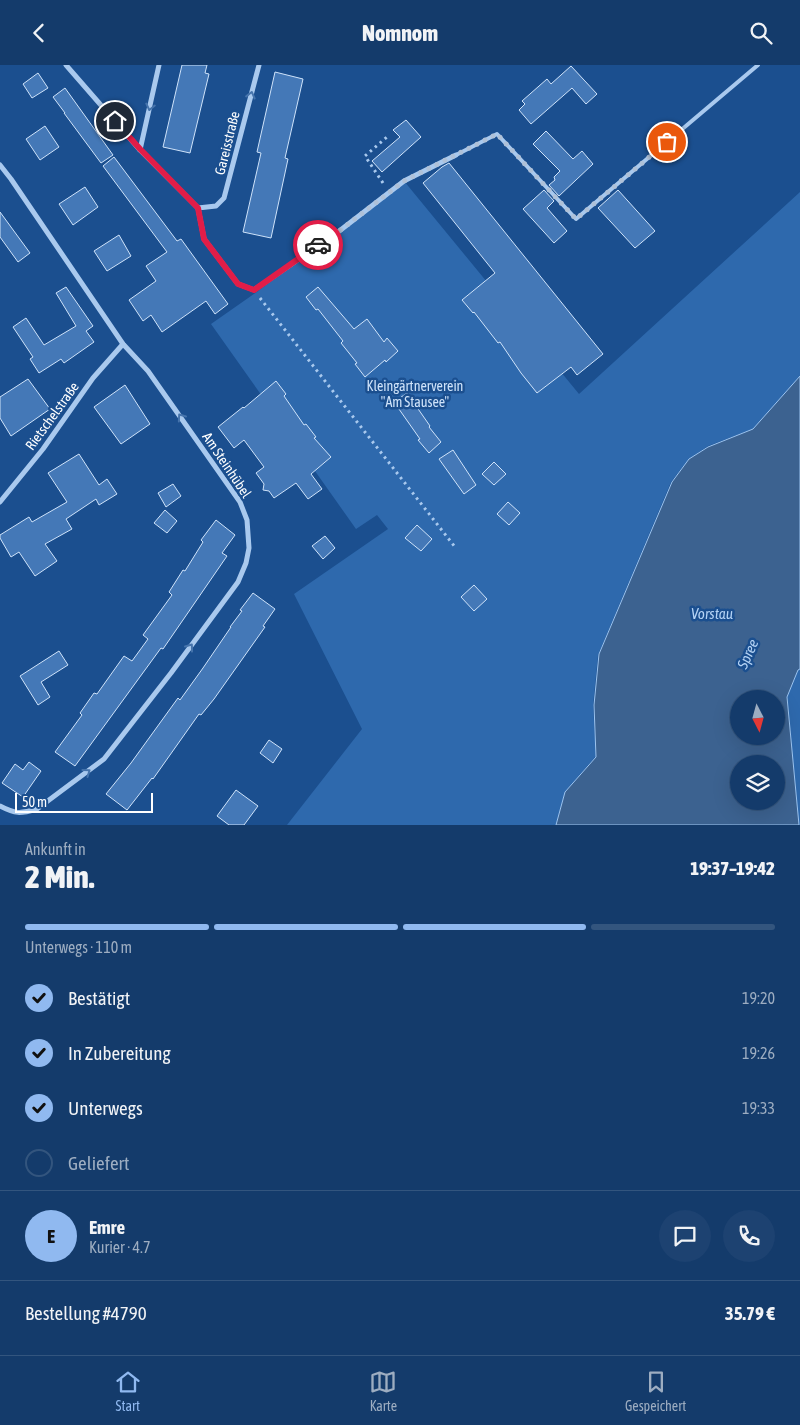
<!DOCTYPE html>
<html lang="de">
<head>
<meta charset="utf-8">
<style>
	body { margin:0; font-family:"Asap Condensed",sans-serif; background:#1d4271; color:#f1f3f6; height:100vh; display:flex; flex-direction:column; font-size:19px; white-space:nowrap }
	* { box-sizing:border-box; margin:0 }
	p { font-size:16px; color:#9dadc1 }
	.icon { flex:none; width:28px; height:28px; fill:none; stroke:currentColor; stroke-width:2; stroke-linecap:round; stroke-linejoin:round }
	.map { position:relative; height:760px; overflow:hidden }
	.drawer { display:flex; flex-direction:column; background:#143b6b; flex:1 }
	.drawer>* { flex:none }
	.needle { width:32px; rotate:174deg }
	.fabs { position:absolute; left:730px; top:625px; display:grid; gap:10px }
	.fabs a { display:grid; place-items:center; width:55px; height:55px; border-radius:50%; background:#143b6b; box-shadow:0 5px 20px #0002,0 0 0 1px #33557e; font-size:25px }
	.scale { position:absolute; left:15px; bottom:12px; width:138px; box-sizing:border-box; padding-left:5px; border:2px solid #fff; border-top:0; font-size:14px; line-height:18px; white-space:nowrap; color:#fff; -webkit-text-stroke:4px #1b4f8f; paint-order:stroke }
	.pin { position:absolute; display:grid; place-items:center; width:42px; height:42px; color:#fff; margin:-21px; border:2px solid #fff; border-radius:50%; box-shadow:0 1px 5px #0007 }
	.courier { position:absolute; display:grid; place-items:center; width:50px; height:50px; margin:-25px; border:4px solid #e11d48; border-radius:50%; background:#fff; color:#222; box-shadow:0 1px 6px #0007 }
	.head em { font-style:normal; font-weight:800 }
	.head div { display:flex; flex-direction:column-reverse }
	.head { display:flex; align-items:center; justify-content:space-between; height:85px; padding:0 25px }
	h1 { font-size:32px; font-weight:800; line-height:38px }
	.bar { display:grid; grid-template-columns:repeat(4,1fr); gap:8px 5px; align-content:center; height:60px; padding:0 25px }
	.bar i { height:6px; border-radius:4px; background:#33557e }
	.bar .active { background:#90b9f0 }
	.bar p { grid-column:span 4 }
	.line { display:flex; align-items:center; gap:12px; padding:0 25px; border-top:1px solid #33557e }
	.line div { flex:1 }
	.round { display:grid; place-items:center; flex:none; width:52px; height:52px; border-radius:26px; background:#1d4271 }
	ol { padding:0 25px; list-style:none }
	li { display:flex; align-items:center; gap:15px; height:55px }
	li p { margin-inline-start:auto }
	li .icon { padding:5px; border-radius:50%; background:#90b9f0; color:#111; stroke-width:4 }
	li:last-child { color:#9dadc1 }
	li i { width:28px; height:28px; border:2px solid #33557e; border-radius:50% }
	header { display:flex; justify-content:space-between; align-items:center; height:65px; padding:0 25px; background:#143b6b; font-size:22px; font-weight:800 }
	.tab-bar { display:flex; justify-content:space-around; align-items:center; height:70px; border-top:1px solid #33557e; background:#143b6b; font-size:14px; color:#9dadc1 }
	.tab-bar a { display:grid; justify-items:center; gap:2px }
	.tab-bar .active { color:#90b9f0 }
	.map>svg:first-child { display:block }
</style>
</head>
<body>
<header><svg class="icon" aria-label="back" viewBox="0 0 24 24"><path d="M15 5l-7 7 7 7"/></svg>Nomnom<svg class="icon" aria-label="search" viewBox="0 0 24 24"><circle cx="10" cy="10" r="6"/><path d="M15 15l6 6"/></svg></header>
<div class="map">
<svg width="800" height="760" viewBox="0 0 800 760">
	<rect width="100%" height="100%" fill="#1b4f8f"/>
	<g fill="#2e69ad">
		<polygon points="404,116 579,329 800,127 800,311 753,364 708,381 689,394 671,417 598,590 593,640 596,691 565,727 556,760 287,760 362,664 294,529 388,464 377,450 356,464 211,259 258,226"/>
		<polygon points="800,604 800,760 799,760 787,632 798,605"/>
	</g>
	<path fill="#3c6290" stroke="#9cc4f0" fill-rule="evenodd" d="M800,311V604L798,605L787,632L799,760H556L565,727L596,692L594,640L599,589L672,417L689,394L708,382L753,364ZM739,634H776V671H739ZM739,699H776V736H739Z"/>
	<g fill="#4478b7" stroke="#cfe3fa">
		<polygon points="182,0 207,0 205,8 209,9 190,88 163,82"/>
		<polygon points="571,1 597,29 586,39 572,23 531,59 519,45 525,39 522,36 547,14 551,19"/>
		<polygon points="275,7 303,14 285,93 288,94 271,173 243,167 261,88 257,87"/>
		<polygon points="38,8 48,23 32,33 23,19"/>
		<polygon points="65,23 113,90 101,98 64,48 65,48 53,32"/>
		<polygon points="406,55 421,72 382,107 372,96 400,72 393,65"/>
		<polygon points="45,61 59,82 40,95 26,74"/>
		<polygon points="546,66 573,94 582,86 593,99 559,131 549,120 555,115 554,112 560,106 533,79"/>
		<polygon points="114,92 177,176 181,174 228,239 215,249 206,236 162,267 151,250 143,256 129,235 156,216 146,201 167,187 103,101"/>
		<polygon points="449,98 603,289 577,310 571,302 537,328 521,308 500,277 498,278 474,247 473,248 462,235 495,208 423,118 442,102"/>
		<polygon points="85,122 98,142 73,160 59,139"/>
		<polygon points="544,125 554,136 547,143 567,166 554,178 523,144"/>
		<polygon points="618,125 655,166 635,183 598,143"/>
		<polygon points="0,147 30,188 18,197 0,172"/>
		<polygon points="119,170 131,191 107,206 94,186"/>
		<polygon points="66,222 93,261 86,266 94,277 64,298 61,294 39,308 30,294 33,292 13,262 26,253 44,280 76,261 56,228"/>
		<polygon points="318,222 354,264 367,254 384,277 387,273 398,286 386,297 385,295 365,312 355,299 357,298 341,278 343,276 318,244 316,245 306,232"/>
		<polygon points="28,314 50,344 11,371 0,353 0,332"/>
		<polygon points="276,316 286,329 284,331 304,360 306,359 316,372 314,373 331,392 311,409 322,424 308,434 296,418 274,433 269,426 263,425 264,419 256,408 264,402 244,375 234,383 218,362 243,342 244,343"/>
		<polygon points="125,320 150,359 121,379 94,342"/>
		<polygon points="407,328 430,361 429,362 441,377 429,388 418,375 420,374 394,337"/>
		<polygon points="453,385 476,420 464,429 439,394"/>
		<polygon points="79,389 99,420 107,414 117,429 99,440 96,434 66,454 72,464 45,479 57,496 35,511 19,487 11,492 0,473 0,470 29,452 32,457 67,437 48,408"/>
		<polygon points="494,397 506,409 494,420 482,409"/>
		<polygon points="173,419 181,431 166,442 158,428"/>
		<polygon points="508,437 520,448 509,460 497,449"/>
		<polygon points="165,445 177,456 167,468 154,458"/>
		<polygon points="216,455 235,470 222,488 227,491 163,584 161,583 75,701 55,687 82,650 80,648 94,628 97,629 124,591 132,596 148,574 143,570 172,530 169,527 183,505 185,506 203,477 201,475"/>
		<polygon points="417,460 432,474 421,486 405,473"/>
		<polygon points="325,471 335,483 323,494 312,481"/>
		<polygon points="474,520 487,534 474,546 461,532"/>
		<polygon points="253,528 275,544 263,561 265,562 214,634 201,650 199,649 153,714 152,713 127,745 106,729 131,698 178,633 180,635 203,603 231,562 230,562 242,546 240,545"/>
		<polygon points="59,586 68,600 41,617 50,632 38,640 20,611"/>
		<polygon points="269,675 282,684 273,698 260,688"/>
		<polygon points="29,697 41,706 23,732 2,718 15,699 23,705"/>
		<polygon points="236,725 258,741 244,760 229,760 217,751"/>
	</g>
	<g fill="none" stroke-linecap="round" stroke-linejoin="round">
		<g stroke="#a9c9ee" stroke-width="3" stroke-dasharray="2.5 4" stroke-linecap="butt">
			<polyline points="383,118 365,91 387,72"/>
			<polyline points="260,233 455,482"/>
		</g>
		<polyline stroke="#a9c9ee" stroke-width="4" points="456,90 497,69 576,154 758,0"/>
		<g stroke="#a9c9ee" stroke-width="5">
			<polyline points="66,0 140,85 198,143 204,174 238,219 254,225 338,167 404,116 456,90"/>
			<polyline points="140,85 159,0"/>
			<path d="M0,100L11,114L123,279L148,306L240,437L247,455L249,483L246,498L238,517L171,608L104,694L37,744C20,749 15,749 0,741"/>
			<polyline points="198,143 216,141 224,133 259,0"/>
			<polyline points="0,437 43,384 93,313 123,279"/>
		</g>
	</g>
	<defs><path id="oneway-chevron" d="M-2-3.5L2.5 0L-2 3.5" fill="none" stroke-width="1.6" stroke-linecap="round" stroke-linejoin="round" transform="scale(1.25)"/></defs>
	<g stroke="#4674ac">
		<use href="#oneway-chevron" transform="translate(251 30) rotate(-76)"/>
		<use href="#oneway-chevron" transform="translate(150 42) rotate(103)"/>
		<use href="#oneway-chevron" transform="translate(181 352) rotate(-125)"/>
		<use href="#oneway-chevron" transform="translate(190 582) rotate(-54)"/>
		<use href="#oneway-chevron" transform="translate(87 707) rotate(-36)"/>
	</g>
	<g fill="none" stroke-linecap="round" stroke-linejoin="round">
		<polyline stroke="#afc1d8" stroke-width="5" stroke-dasharray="0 9" points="318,180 338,167 404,116 497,69 576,154 667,77"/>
		<polyline stroke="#e11d48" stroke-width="6" points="115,56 140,84 198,143 204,174 238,219 254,225 318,180"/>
	</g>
	<g text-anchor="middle" stroke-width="5" stroke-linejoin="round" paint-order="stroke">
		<g font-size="14" fill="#fff" stroke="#1b4f8f">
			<text transform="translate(227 78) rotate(-76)" y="5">Gareisstraße</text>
			<text transform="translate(52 351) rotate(-54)" y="5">Rietschelstraße</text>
			<text transform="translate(227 400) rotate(56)" y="5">Am Steinhübel</text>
		</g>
		<g font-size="14" fill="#cfe3fa" stroke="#1b4f8f">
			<text x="415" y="326">Kleingärtnerverein<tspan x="415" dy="16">"Am Stausee"</tspan></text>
		</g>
		<g font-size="15" font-style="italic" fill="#b5d3f5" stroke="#1b4f8f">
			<text x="712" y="554">Vorstau</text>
			<text transform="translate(748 589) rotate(-66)" y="5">Spree</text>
		</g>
	</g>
</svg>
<div class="fabs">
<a><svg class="needle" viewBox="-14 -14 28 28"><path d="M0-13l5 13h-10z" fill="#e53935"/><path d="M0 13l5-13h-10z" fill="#9dadc1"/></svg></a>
<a><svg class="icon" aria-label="layers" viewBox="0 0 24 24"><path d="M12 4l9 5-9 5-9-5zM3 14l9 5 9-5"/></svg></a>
</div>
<div class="scale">50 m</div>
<div class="pin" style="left:667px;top:77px;background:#ea580c"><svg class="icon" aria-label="bag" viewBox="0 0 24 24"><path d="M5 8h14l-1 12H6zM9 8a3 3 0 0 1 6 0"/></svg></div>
<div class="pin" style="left:115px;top:56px;background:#1f2937"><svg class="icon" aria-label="home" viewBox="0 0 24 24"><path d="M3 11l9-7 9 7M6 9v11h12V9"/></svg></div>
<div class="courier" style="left:318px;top:180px"><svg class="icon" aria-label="car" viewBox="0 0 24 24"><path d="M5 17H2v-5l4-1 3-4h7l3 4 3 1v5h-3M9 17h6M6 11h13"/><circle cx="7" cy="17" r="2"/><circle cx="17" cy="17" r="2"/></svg></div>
</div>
<section class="drawer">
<div class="head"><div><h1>2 Min.</h1><p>Ankunft in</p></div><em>19:37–19:42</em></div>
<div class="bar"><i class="active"></i><i class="active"></i><i class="active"></i><i></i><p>Unterwegs · 110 m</p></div>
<ol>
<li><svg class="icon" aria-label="check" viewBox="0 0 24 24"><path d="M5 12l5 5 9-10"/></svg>Bestätigt<p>19:20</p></li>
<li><svg class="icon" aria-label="check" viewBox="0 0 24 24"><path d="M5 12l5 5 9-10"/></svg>In Zubereitung<p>19:26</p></li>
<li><svg class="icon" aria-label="check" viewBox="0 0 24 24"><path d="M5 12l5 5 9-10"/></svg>Unterwegs<p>19:33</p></li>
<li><i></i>Geliefert</li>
</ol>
<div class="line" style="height:90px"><b class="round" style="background:#90b9f0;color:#111">E</b><div><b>Emre</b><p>Kurier · 4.7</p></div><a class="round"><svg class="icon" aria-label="chat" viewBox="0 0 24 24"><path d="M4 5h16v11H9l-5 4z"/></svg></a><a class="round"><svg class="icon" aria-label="phone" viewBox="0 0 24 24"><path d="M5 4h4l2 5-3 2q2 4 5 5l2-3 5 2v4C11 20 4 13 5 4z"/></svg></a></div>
<div class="line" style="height:65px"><div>Bestellung #4790</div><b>35.79 €</b></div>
</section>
<nav class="tab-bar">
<a class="active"><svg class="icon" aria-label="home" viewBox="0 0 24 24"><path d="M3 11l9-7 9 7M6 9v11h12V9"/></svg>Start</a>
<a><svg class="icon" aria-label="map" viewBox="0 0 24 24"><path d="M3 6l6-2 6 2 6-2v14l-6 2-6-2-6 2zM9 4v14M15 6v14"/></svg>Karte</a>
<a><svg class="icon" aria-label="saved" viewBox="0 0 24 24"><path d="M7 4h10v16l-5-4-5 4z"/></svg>Gespeichert</a>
</nav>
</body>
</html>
